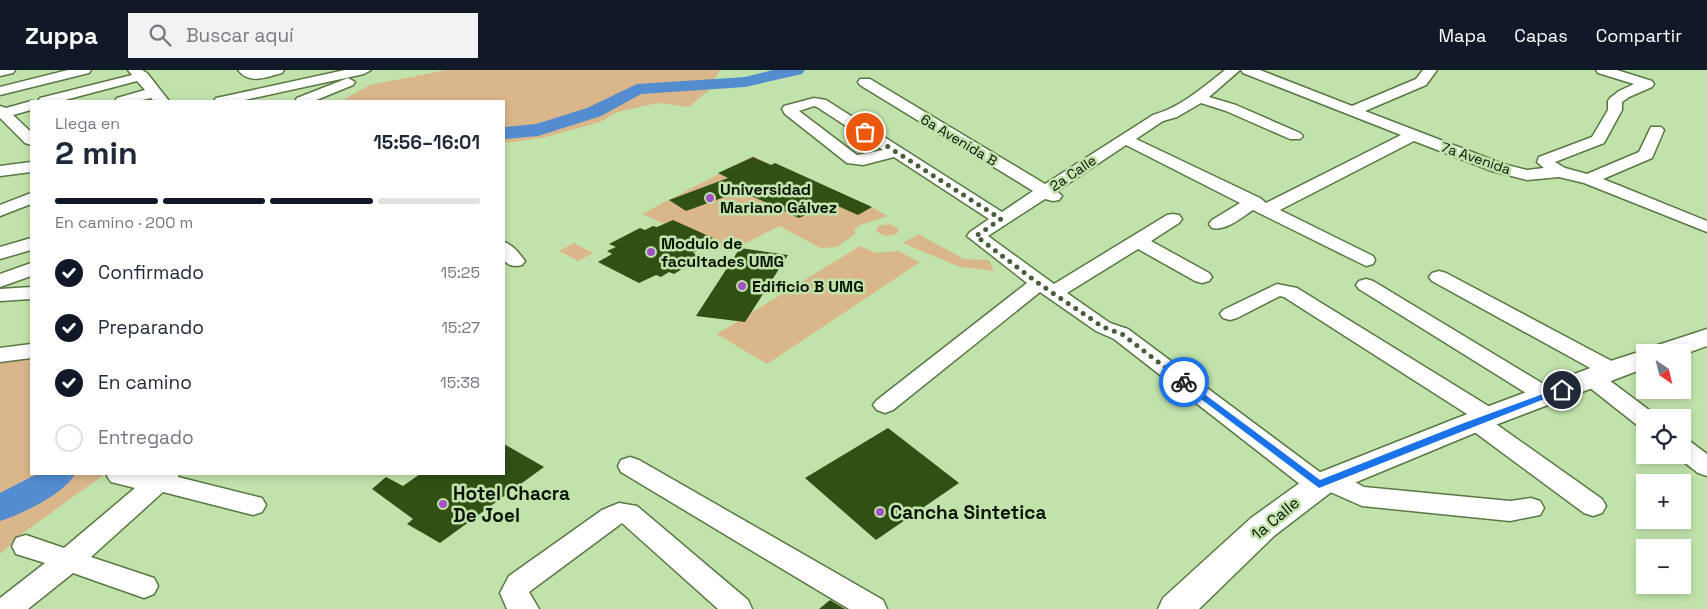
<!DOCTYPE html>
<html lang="es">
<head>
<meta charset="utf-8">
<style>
	body { margin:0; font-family:"Space Grotesk",sans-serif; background:#f2f2f3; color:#1f2937; height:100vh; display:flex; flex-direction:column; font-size:19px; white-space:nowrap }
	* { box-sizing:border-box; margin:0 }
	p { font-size:16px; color:#747a83 }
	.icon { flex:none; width:28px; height:28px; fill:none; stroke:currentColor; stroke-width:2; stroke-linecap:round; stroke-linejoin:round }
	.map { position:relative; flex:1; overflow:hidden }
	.sheet { position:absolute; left:30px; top:30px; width:475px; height:375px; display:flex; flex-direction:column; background:#fff; border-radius:0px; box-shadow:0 2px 8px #0003 }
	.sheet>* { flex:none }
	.needle { width:32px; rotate:145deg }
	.controls { position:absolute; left:1636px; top:274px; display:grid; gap:10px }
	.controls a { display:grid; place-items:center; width:55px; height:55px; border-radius:0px; background:#fff; box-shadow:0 2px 8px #0003; font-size:25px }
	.pin { position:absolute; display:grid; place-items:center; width:42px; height:42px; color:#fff; margin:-21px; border:2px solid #fff; border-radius:50%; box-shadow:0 1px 5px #0007 }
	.courier { position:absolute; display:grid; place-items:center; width:50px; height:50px; margin:-25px; border:4px solid #1a73e8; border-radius:50%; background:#fff; color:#222; box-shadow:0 1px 6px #0007 }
	.summary em { font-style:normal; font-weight:700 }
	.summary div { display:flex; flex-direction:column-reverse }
	.summary { display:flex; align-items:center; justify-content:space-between; height:85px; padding:0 25px }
	h1 { font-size:32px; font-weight:700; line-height:38px }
	.bar { display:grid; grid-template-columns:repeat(4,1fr); gap:8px 5px; align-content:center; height:60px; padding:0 25px }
	.bar i { height:6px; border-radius:4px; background:#e0e1e3 }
	.bar .on { background:#111827 }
	.bar p { grid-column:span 4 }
	ol { padding:0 25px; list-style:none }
	li { display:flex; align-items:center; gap:15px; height:55px }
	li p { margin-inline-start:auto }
	li .icon { padding:5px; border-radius:50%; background:#111827; color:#fff; stroke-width:4 }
	li:last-child { color:#747a83 }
	li i { width:28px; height:28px; border:2px solid #e0e1e3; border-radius:50% }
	header { display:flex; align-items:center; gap:30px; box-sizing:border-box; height:70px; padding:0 25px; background:#111827; color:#fff }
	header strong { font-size:24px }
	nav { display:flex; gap:28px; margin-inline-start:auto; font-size:18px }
	.search { width:350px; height:45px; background:#f2f2f3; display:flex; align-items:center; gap:12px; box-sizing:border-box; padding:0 18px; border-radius:0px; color:#747a83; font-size:19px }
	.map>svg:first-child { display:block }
</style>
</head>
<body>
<header>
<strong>Zuppa</strong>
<div class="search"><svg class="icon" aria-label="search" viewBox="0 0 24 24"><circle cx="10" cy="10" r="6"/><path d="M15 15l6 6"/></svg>Buscar aquí</div>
<nav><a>Mapa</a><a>Capas</a><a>Compartir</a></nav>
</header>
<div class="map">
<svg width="1707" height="539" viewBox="0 0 1707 539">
	<rect width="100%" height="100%" fill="#c1e3ab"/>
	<g fill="#dab78b">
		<polygon points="447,0 720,0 708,21 689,37 658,33 617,42 600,52 542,68 504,73 504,31 341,31 370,15"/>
		<polygon points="753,86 853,134 862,132 888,146 860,155 854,160 855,164 837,177 821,178 779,156 729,182 642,144"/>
		<polygon points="890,154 899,159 897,164 885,166 876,161 878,156"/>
		<polygon points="918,164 964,189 989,190 994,201 960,197 903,173"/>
		<polygon points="574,173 593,183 578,191 559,181"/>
		<polygon points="860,176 876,183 898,181 920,192 767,294 717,264"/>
		<polygon points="31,283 31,404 105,404 23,463 0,484 0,287"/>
	</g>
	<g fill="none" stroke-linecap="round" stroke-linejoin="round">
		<g fill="#538ccf" fill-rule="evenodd">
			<polygon points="773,0 805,0 802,4 745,17 641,24 601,46 538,66 504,69 504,57 536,54 587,38 637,14 745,7"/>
			<path d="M37,404H75C64,424 22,444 0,451V423Z"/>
		</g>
	</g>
	<g fill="#305014">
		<polygon points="753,87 771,95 775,93 872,137 858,145 831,133 799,148 741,121 686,141 669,130 728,108 718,103"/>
		<polygon points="673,150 713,168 698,176 701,178 693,183 698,185 691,189 695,191 674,204 669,202 661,207 656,205 639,213 598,192 612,184 607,181 616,177 609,174 640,158 645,160 653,156 657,157"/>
		<polygon points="740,178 788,185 745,252 696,246"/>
		<polygon points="888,358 959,413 876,470 805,408"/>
		<polygon points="504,374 544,397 440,473 407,454 413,449 372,419 386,407 403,416 420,404 504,404"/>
		<polygon points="830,530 845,539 819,539"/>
	</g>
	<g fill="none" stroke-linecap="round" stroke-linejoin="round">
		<defs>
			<g id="minor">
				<polygon points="0,0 15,0 13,3 0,6"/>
				<polygon points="68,0 91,0 89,3 0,25 0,17"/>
				<polygon points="128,0 142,0 147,3 169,31 154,31 151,28 138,31 115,31 117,28 145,20 137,11 61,31 38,31 40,28 132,5"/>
				<path d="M238,0H284L282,3C266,7 250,15 238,0Z"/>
				<polygon points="345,0 371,0 364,4 240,31 214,31 216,28 221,27"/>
				<path d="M1225,0H1240L1209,27L1236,35L1300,63L1303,66L1300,69H1290L1226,41L1201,33L1177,47L1163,51L1136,69L1260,128L1266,133L1401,65L1243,3L1241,0H1260L1352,36L1416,9L1423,0H1437L1426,15L1365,41L1503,94L1527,100L1544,98L1537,92L1539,87L1592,67L1608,40V31L1610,28L1619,21L1634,14L1598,3L1596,0H1617L1652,11L1654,14L1652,17L1629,27L1622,32V40L1604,73L1555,92L1565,98L1587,104L1639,82L1651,57H1661L1664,60L1652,88L1603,109L1707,151V162L1584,113L1559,107L1527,110L1492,101L1414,71L1280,140L1373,186L1375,190L1373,194L1366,196L1253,140C1241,148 1226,161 1212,158L1209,154L1212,150L1240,133L1126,75L1057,121L1062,126L1059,130L1053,131L1045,129L988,166L1054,214L1167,145L1173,144L1179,145L1182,149L1179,153L1151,171L1209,203L1212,207L1209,211L1202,213L1195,211L1138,179L1067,223L1110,253L1128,259L1321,403L1329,401L1338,403L1364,417L1510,431L1531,428L1540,431L1544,438L1540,445L1510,451L1362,436L1328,421L1319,424L1310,422L1114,269L1096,261L1040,222L893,340L885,343L877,340L873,335L877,330L1027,213L967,166L970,162L989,149L894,87L863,95L847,93L785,44L782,39L784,36L814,28L826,30L1002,142L1033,121L860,15L858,12L860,9H870L1045,114L1153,45C1181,37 1202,18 1225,0ZM814,36L817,37L883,80L857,85L799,41Z"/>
				<polygon points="348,8 355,12 353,15 314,31 295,31 297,28"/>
				<polygon points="31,31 31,40 13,45 31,62 31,75 25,73 0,48 0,36 6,38 31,31 33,31"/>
				<polygon points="31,92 31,102 0,106 0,96"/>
				<polygon points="31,123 31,134 0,146 0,135"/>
				<polygon points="31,168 31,180 0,189 0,177"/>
				<path d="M504,172C513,175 519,183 525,191L522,195C513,197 509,196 504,190Z"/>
				<polygon points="31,193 31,206 0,217 0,204"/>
				<polygon points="1439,201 1446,203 1619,295 1622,300 1619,305 1611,307 1603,305 1432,211 1429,207 1432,203"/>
				<polygon points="1366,209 1373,211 1555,321 1558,326 1555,331 1547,334 1539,331 1359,219 1356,215 1359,211"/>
				<polygon points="1277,214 1297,218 1498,342 1502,348 1496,354 1602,429 1606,436 1602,443 1593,446 1584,443 1469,358 1465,352 1470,346 1284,227 1280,226 1237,248 1230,250 1223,248 1220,244 1223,240"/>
				<polygon points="31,217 31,229 0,231 0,219"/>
				<polygon points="31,274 31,288 0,292 0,278"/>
				<polygon points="1593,302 1601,304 1653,343 1656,348 1645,348 1645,357 1637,355 1585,314 1582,309 1585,304"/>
				<polygon points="1682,370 1691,372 1707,384 1707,406 1698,403 1675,385 1682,385"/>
				<polygon points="630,387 639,390 883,530 887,539 849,539 621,402 618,396 621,390"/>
				<polygon points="109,404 179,404 178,407 262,428 266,435 262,442 253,445 163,422 91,487 154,508 158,516 154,524 144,528 73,503 28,539 0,539 0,528 45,493 16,484 12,476 16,468 26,465 64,478 135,418 111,412 107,406"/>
				<polygon points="619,433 637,436 748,530 752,539 718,539 622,453 529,522 539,539 507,539 500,523 509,506 602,440"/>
			</g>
			<polygon id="major" points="1707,259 1707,276 1682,285 1682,282 1645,282 1645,298 1477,362 1330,423 1274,466 1199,539 1158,539 1163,528 1251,448 1308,407 1457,348 1601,294 1645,280 1651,282 1655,276"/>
		</defs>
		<use href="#minor" stroke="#597743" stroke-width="3"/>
		<use href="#major" stroke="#597743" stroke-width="3"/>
		<use href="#minor" fill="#fff" fill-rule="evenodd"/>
		<use href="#major" fill="#fff" fill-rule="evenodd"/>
	</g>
	<polygon fill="#1a73e8" points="1184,309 1320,410 1464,353 1559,318 1562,317 1567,320 1319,418 1181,314 1180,312"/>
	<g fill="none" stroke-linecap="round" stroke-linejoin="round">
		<polyline stroke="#495c3d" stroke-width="5" stroke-dasharray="0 9" points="865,62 1001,149 976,166 1038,213 1103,257 1122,264 1184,312"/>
	</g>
	<g fill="#9e52c3" stroke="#c1e3ab" stroke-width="2">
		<circle cx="710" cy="128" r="5"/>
		<circle cx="651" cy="182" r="5"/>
		<circle cx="742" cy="216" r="5"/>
		<circle cx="443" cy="434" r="5"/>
		<circle cx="880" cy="442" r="5"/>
	</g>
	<g text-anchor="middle" stroke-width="5" stroke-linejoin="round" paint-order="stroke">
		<g font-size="14" fill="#081302" stroke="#c1e3ab">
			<text transform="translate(959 70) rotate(31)" y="5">6a Avenida B</text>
			<text transform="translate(1476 88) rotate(19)" y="5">7a Avenida</text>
			<text transform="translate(1073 103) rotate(-34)" y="5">2a Calle</text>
		</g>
		<g font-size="16" font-weight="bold" fill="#081302" stroke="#c1e3ab" text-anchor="start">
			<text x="720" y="125">Universidad<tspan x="720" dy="18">Mariano Gálvez</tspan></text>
			<text x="661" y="179">Modulo de<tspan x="661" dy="18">facultades UMG</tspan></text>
			<text x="752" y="222">Edificio B UMG</text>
		</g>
		<g font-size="16" fill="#081302" stroke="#c1e3ab">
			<text transform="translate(1275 448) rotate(-40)" y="6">1a Calle</text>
		</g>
		<g font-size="19" font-weight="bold" fill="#081302" stroke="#c1e3ab" text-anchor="start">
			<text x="453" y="430">Hotel Chacra<tspan x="453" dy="22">De Joel</tspan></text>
			<text x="890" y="449">Cancha Sintetica</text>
		</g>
	</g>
</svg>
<div class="controls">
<a><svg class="needle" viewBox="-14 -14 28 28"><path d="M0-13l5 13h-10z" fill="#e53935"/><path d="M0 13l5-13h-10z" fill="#747a83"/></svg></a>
<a><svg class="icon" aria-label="locate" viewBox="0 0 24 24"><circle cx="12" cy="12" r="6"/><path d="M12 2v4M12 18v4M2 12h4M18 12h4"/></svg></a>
<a>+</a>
<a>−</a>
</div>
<div class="pin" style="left:865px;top:62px;background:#ea580c"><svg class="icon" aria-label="bag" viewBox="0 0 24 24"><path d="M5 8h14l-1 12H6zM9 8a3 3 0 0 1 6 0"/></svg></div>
<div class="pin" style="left:1562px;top:320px;background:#1f2937"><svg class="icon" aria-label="home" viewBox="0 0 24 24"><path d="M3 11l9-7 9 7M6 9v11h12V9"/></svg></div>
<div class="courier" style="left:1184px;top:312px"><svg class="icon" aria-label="bike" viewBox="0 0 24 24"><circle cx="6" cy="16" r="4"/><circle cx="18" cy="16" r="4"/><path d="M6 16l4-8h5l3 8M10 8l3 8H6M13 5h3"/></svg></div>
<section class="sheet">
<div class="summary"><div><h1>2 min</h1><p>Llega en</p></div><em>15:56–16:01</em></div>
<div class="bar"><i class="on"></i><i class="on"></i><i class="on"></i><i></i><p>En camino · 200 m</p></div>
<ol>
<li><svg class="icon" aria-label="check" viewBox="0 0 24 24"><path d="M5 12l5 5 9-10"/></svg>Confirmado<p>15:25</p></li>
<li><svg class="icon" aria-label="check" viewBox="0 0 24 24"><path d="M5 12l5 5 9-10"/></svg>Preparando<p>15:27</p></li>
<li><svg class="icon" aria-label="check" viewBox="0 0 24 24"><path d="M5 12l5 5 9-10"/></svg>En camino<p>15:38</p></li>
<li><i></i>Entregado</li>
</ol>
</section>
</div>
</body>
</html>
